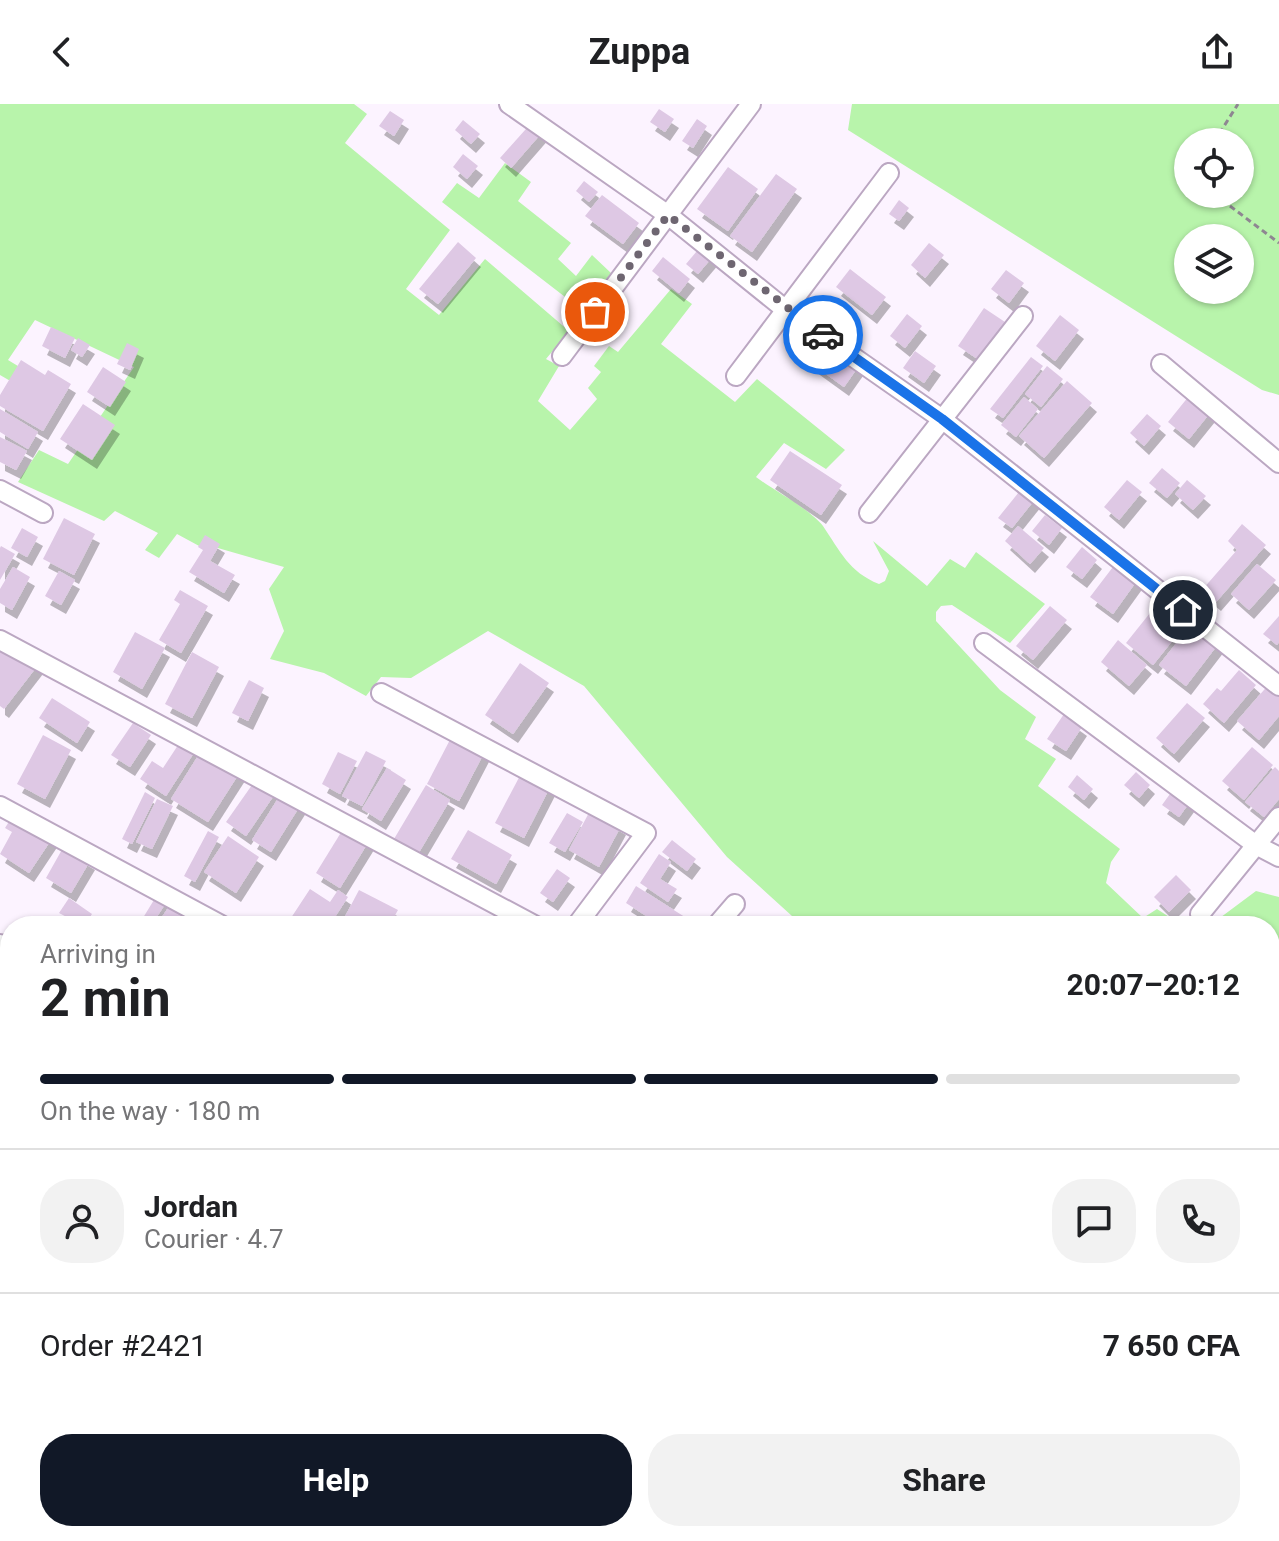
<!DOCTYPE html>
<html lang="en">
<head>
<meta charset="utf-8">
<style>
	body { margin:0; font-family:Roboto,sans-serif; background:#f2f2f2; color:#202124; height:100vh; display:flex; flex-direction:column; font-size:30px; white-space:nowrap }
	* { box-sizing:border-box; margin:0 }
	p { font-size:26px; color:#757577 }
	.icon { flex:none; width:44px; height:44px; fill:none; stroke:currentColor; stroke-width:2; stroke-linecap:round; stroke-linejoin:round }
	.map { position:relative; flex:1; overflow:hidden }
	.panel { position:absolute; left:0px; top:812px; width:1280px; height:626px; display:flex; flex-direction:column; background:#fff; border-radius:32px 32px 0 0; box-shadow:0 2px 6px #0004 }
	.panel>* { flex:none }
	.buttons { position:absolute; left:1174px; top:24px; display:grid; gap:16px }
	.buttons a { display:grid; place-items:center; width:80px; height:80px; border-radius:50%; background:#fff; box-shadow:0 2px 6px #0004; font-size:40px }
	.pin { position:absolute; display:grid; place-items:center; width:68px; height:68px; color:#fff; margin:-34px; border:4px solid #fff; border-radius:50%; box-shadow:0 2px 8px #0007 }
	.courier { position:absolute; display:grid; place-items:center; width:80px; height:80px; margin:-40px; border:6px solid #1a73e8; border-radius:50%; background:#fff; color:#222; box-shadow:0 2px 10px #0007 }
	.summary em { font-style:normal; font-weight:700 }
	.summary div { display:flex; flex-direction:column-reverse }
	.summary { display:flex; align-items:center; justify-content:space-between; height:136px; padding:0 40px }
	h1 { font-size:52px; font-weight:700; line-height:60px }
	.bar { display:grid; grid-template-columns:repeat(4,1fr); gap:12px 8px; align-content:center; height:96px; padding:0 40px }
	.bar i { height:10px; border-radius:6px; background:#e0e0e0 }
	.bar .current { background:#111827 }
	.bar p { grid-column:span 4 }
	.line { display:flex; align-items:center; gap:20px; padding:0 40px; border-top:2px solid #e0e0e0 }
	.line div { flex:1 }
	.round { display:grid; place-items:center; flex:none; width:84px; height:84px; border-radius:32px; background:#f2f2f2 }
	.primary-button { display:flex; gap:16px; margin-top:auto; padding:16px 40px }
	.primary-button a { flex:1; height:92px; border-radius:32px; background:#111827; color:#fff; font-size:32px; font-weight:700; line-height:92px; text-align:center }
	.primary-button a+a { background:#f2f2f2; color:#202124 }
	header { display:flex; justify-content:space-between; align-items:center; height:104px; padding:0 40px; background:#fff; font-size:36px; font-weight:700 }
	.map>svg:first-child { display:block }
</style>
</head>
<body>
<header><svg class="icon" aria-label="back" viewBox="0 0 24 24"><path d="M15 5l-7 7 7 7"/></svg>Zuppa<svg class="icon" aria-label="share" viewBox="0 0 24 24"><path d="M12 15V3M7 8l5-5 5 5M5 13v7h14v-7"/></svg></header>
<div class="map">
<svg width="1279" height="1437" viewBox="0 0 1279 1437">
	<defs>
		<filter id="shadow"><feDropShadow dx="5" dy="9" stdDeviation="0" flood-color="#0004"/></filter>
	</defs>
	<rect width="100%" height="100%" fill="#fcf3ff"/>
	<g fill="#b8f4ab" fill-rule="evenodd">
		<path d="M0,0H354L367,10L345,39L450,126L406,185L439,211L485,155L569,227L546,255L559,262L538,297L570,326L597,295L588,284L601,268L594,262L609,242L618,248L671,185L692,200L661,240L735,298L757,275L845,346L826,365L784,339L756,373C773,386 811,406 823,422C840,447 849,468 879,480L885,477L889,467L873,437L927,482L950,455L965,464L976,448L1045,500L1010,539L952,501L941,502L936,508V517L1000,586L1036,613L1025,635L1056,655L1038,682L1120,745L1111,758L1106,779L1143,814L1157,805L1183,822H803L727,753L584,582L488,527L411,574L381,573L366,592L324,569L270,555L284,527L269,485L284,463L204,440L201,443L177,430L159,454L145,446L158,429L115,407L104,417L18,378L39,346L68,360L134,263L35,216L8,256L46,279L38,293L0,271Z"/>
		<path d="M852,0H1279V291L1262,286L848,26ZM1188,38H1240V90H1188ZM1188,134H1240V186H1188Z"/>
		<polygon points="505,59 531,78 518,97 571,139 558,155 576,172 592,151 611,169 582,206 442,98 457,79 479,94"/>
		<polygon points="1256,787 1279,793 1279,1115 1270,1123 1270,822 1209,822"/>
		<polygon points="0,914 10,921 10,1015 6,1019 0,1014"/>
	</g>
	<g fill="#dec8e4" filter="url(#shadow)">
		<polygon points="659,5 674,15 665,28 650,18"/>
		<polygon points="390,7 404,16 394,32 379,22"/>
		<polygon points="697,15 707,22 693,44 682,37"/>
		<polygon points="463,16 480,30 471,40 455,26"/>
		<polygon points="534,16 545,25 511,64 500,54"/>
		<polygon points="463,50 478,62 467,75 453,63"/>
		<polygon points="728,63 758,85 728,127 697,105"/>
		<polygon points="776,70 797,85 752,148 730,132"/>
		<polygon points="584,77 598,88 589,98 576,87"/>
		<polygon points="602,91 639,119 623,140 585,112"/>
		<polygon points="899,96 909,104 899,117 889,110"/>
		<polygon points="458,138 476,154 438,200 419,185"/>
		<polygon points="929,139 944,151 925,174 911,161"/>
		<polygon points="702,141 714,151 698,170 686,160"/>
		<polygon points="663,153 690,175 679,189 652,167"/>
		<polygon points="850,165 886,193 872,211 836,183"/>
		<polygon points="1006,166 1024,179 1009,199 991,185"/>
		<polygon points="984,204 1005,218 979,256 958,242"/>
		<polygon points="907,210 922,222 905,244 890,232"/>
		<polygon points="1060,211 1079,226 1055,257 1036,242"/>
		<polygon points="812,215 865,253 844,283 790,244"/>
		<polygon points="51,223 75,234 65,254 42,242"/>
		<polygon points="78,234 90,241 82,253 71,246"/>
		<polygon points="127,239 139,245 130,266 117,260"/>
		<polygon points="915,247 936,262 924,279 903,264"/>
		<polygon points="1031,253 1043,262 1003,314 990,305"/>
		<polygon points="21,256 45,271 48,266 71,280 43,327 0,302 0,291"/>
		<polygon points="1047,262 1063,275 1041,303 1025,290"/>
		<polygon points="103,263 126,278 110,303 87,288"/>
		<polygon points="1067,277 1092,299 1044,354 1019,332"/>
		<polygon points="1193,287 1214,304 1189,335 1168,318"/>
		<polygon points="1024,293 1038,305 1016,333 1001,321"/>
		<polygon points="83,300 115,321 92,356 60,335"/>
		<polygon points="0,305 38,328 28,345 0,328"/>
		<polygon points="1147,310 1161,322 1144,342 1130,329"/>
		<polygon points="0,333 27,347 16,366 0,358"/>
		<polygon points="790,347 842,381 821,411 770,376"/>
		<polygon points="1162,364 1180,379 1167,394 1149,379"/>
		<polygon points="1127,376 1142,388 1119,416 1104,403"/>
		<polygon points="1187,376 1206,392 1193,406 1175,390"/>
		<polygon points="1023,383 1036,394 1012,424 998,414"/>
		<polygon points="1045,411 1062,424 1049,441 1032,427"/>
		<polygon points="64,414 95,430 74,471 43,455"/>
		<polygon points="1242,420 1266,441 1216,498 1202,486 1237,446 1228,437"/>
		<polygon points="1018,422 1044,444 1030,460 1005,437"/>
		<polygon points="22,424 38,433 27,453 11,444"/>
		<polygon points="205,431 220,440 210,457 235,471 224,489 189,468 203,446 198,443"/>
		<polygon points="1,442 15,450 0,476 0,444"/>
		<polygon points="1082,443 1097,456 1082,475 1066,463"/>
		<polygon points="1119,455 1141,471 1113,510 1090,493"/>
		<polygon points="1257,460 1276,476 1249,506 1231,490"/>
		<polygon points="13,463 30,473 12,506 0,499 0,485"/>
		<polygon points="59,467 75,476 61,501 45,492"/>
		<polygon points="180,486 208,502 181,549 159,536 180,500 174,496"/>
		<polygon points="1162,494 1189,516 1153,561 1126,539"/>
		<polygon points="1050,502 1067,516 1033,556 1016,542"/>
		<polygon points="1279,512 1279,538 1277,541 1263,530"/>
		<polygon points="1193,518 1219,539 1186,582 1159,561"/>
		<polygon points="135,528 165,544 142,585 113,568"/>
		<polygon points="1118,536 1147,561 1129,582 1101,558"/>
		<polygon points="0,538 38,561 4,605 0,602"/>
		<polygon points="192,548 219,563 192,614 165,600"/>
		<polygon points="520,559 549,579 513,630 485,611"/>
		<polygon points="1239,566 1256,581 1224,619 1203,600 1217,584 1221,587"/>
		<polygon points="249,576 264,584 248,617 232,609"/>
		<polygon points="1270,579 1279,587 1279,612 1259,636 1237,617"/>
		<polygon points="52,594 90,618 77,639 39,614"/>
		<polygon points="1187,599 1205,614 1174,650 1156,634"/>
		<polygon points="1064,610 1082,623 1066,647 1047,635"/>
		<polygon points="133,619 151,631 130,663 111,651"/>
		<polygon points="453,630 485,647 459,697 427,680"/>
		<polygon points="43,631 71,646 45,695 17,680"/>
		<polygon points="184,632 199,641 166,692 140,675 152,657 163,664"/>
		<polygon points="1252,643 1273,661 1244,696 1222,677"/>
		<polygon points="203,644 240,668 208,718 171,695"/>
		<polygon points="366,647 386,657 362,702 342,692"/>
		<polygon points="338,648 357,657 340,690 322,680"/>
		<polygon points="1275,663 1279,667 1279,695 1264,713 1245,698"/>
		<polygon points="387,664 406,676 381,717 362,705"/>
		<polygon points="523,666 551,681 524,734 495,719"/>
		<polygon points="1136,668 1150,681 1139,694 1124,681"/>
		<polygon points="259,671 279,684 246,732 226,718"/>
		<polygon points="1077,671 1093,685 1084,696 1068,683"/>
		<polygon points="426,681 450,696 418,750 394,735"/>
		<polygon points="1175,683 1192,695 1179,713 1162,701"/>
		<polygon points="284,685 303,697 271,748 252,736"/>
		<polygon points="145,688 155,694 132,740 122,735"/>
		<polygon points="157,695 173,702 152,745 136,738"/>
		<polygon points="591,705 621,722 599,763 569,746"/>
		<polygon points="15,708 53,733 29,769 0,750 12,728 5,724"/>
		<polygon points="567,709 583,718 565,748 549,739"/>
		<polygon points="345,722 369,737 340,784 316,769"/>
		<polygon points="468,726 512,751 496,780 451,755"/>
		<polygon points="208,727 219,733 195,778 184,772"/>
		<polygon points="228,732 259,753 236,789 204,768"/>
		<polygon points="672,736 696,755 687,767 662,748"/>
		<polygon points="64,742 90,757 71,789 46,774"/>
		<polygon points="659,750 671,758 660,775 677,785 668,798 640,779"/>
		<polygon points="557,765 570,774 553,798 540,789"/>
		<polygon points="1176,771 1191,786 1169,808 1154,793"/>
		<polygon points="636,782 699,822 662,822 626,799"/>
		<polygon points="310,785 330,798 338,786 348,793 329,822 291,822 287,820"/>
		<polygon points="359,786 398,806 389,822 340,822"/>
		<polygon points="157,791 167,797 151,822 138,822"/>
		<polygon points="176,792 193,803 182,822 156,822"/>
		<polygon points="69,794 92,810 84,822 59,809"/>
		<polygon points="10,880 10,912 0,906 0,896"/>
		<polygon points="1279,1124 1279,1158 1273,1165 1270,1134"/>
		<polygon points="10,1274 10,1339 0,1334 0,1294"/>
		<polygon points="1279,1290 1279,1324 1270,1305 1270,1294"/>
		<polygon points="246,1428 341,1428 336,1437 262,1437"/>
		<polygon points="450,1428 477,1428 473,1437 446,1437"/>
		<polygon points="603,1428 658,1428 654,1437 599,1437"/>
		<polygon points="667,1428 701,1428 694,1437 670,1437 664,1433"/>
		<polygon points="745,1428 763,1428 772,1434 739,1437"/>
		<polygon points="844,1428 889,1428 883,1437 856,1437"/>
		<polygon points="1014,1428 1030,1428 1034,1437 991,1437"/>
	</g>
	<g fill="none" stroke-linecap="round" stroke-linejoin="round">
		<defs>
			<g id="minor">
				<polyline points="509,0 668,111 786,206 942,315 1279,582"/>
				<polyline points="562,252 751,0"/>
				<polyline points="1161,260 1279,359"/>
				<polyline points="736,272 889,69"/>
				<polyline points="0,386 43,409"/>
				<polyline points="869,409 1023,212"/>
				<polyline points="0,536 536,822"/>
				<polyline points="984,539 1256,741 1279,753"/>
				<polyline points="381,589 646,729 576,822"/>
				<polyline points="0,702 223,822"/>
				<polyline points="1200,810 1279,713"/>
				<polyline points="716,822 735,800"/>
				<polyline points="0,840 10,847"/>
				<polyline points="0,1131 10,1140"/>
				<polyline points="1270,1187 1279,1195"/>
				<polyline points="1270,1270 1279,1265"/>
				<polyline points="1270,1391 1279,1385"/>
				<polyline points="497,1428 517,1437"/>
				<polyline points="773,1428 787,1437"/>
				<polyline points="1127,1428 1133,1437"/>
				<polyline points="0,1437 1,1437"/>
				<polyline points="941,1437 963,1428"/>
				<polyline points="1197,1437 1211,1428"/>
			</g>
			<g id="secondary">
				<polyline points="0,1364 10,1369"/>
				<polyline points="142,1428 162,1437"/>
			</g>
		</defs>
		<use href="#minor" stroke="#bba7c2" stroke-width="22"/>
		<use href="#secondary" stroke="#bba7c2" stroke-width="28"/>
		<g stroke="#8e8691" stroke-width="3" stroke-dasharray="6 4" stroke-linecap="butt">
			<polyline points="1214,38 1238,0"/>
			<polyline points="1214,90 1279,139"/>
		</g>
		<use href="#minor" stroke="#fff" stroke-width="18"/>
		<use href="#secondary" stroke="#fff" stroke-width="24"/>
		<g stroke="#958c98" stroke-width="5" stroke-dasharray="16 8" stroke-linecap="butt">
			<polyline points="0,1419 10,1423"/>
			<polyline points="21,1428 41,1437"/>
		</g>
	</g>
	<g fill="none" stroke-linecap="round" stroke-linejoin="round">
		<polyline stroke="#6e6671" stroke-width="8" stroke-dasharray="0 14.4" points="595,208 668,111 823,231"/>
		<polyline stroke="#1a73e8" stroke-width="10" points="823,231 942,315 1183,506"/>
	</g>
</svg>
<div class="buttons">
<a><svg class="icon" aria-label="locate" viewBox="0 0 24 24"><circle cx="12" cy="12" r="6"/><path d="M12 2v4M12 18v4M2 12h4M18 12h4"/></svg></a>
<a><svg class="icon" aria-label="layers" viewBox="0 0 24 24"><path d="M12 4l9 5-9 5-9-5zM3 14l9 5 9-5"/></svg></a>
</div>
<div class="pin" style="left:595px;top:208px;background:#ea580c"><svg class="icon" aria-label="bag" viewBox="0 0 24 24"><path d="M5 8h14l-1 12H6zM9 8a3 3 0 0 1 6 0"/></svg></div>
<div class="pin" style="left:1183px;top:506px;background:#1f2937"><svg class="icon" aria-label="home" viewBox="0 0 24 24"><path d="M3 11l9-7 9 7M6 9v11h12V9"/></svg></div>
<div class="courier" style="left:823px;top:231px"><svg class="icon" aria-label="car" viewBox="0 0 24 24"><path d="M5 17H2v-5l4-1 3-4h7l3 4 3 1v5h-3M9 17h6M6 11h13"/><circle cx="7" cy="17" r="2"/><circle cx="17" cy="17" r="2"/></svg></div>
<section class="panel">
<div class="summary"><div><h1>2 min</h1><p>Arriving in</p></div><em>20:07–20:12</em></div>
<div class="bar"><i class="current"></i><i class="current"></i><i class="current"></i><i></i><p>On the way · 180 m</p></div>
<div class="line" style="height:144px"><a class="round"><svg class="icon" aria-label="person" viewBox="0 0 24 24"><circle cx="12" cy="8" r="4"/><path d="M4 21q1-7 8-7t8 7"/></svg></a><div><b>Jordan</b><p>Courier · 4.7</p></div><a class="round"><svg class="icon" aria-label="chat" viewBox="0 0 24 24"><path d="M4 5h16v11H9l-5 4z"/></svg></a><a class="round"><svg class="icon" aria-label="phone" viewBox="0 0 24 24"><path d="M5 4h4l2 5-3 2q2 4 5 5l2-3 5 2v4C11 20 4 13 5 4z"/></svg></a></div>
<div class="line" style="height:104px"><div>Order #2421</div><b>7 650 CFA</b></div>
<div class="primary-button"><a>Help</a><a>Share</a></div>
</section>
</div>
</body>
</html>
